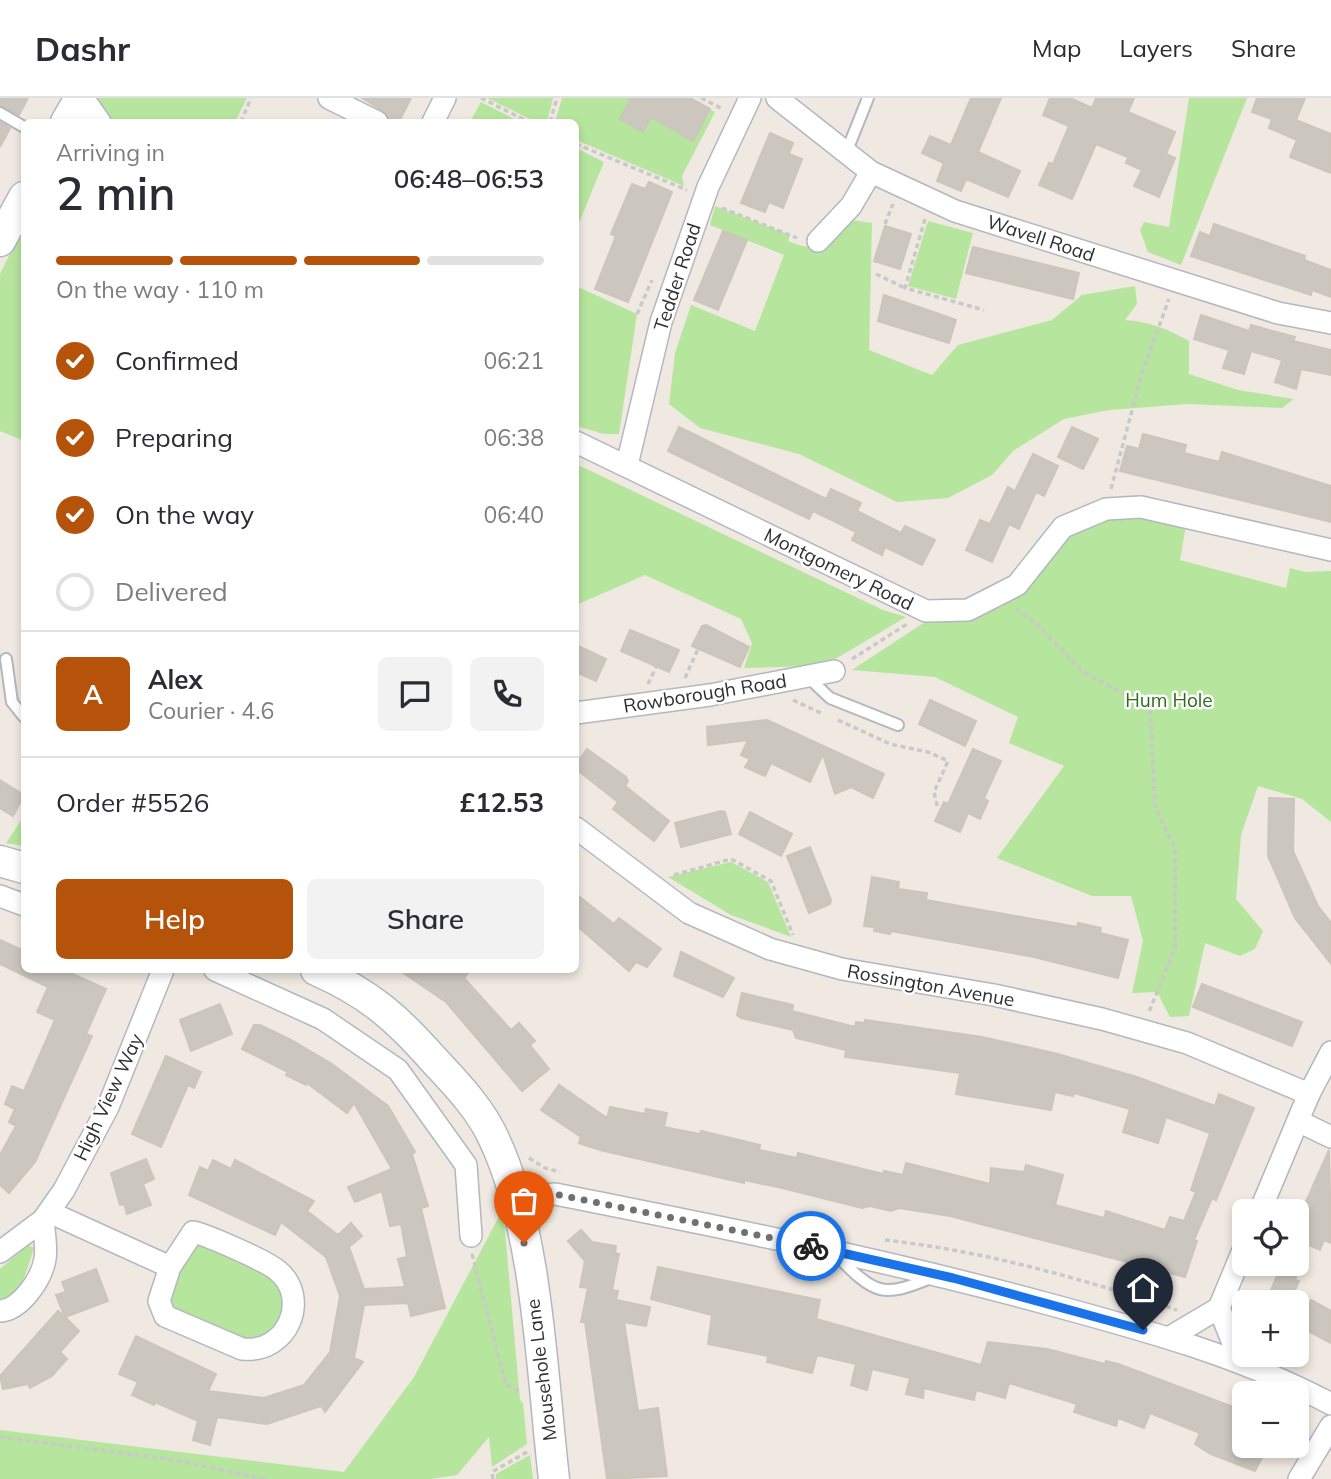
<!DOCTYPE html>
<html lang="en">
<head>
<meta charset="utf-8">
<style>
	body { margin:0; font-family:Mulish,sans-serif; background:#f2f2f3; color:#2b2b33; height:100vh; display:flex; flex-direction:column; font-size:26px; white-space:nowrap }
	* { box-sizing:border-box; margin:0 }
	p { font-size:23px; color:#7c7c81 }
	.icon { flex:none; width:38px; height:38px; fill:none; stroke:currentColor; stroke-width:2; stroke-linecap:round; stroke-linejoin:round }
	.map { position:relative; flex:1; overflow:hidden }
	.panel { position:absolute; left:21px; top:21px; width:558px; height:854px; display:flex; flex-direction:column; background:#fff; border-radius:10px; box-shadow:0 4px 10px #0003 }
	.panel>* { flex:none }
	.tools { position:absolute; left:1232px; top:1101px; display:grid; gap:14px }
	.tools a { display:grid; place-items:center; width:77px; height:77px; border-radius:10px; background:#fff; box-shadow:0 4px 10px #0003; font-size:35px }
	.pin { position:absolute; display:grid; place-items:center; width:60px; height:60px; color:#fff; margin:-72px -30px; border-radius:50% 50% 50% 0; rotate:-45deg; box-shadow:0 0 7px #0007 }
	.pin .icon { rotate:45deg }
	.courier { position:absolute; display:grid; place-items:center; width:70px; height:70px; margin:-35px; border:5px solid #1a73e8; border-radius:50%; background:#fff; color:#222; box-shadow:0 2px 9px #0007 }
	.overview em { font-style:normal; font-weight:600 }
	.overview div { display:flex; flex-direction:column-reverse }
	.overview { display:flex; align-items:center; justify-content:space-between; height:119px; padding:0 35px }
	h1 { font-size:46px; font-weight:600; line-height:52px }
	.bar { display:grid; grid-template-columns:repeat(4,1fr); gap:10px 7px; align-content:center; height:84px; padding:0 35px }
	.bar i { height:9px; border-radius:5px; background:#e1e1e2 }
	.bar .on { background:#b45309 }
	.bar p { grid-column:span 4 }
	.line { display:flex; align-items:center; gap:18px; padding:0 35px; border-top:2px solid #e1e1e2 }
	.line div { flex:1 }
	.round { display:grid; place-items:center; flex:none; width:74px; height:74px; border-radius:10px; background:#f2f2f3 }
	ol { padding:0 35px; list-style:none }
	li { display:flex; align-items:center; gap:21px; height:77px }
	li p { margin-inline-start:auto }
	li .icon { padding:7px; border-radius:50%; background:#b45309; color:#fff; stroke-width:4 }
	li:last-child { color:#7c7c81 }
	li i { width:38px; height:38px; border:4px solid #e1e1e2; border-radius:50% }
	.button { display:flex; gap:14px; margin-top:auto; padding:14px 35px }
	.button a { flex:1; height:80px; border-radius:10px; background:#b45309; color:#fff; font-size:28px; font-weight:600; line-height:80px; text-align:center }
	.button a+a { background:#f2f2f3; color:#2b2b33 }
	header { display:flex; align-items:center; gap:42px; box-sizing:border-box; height:98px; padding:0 35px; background:#fff; border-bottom:2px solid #e1e1e2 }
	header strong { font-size:33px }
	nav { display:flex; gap:38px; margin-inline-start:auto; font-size:24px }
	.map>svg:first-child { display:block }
</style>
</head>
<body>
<header>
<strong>Dashr</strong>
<nav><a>Map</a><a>Layers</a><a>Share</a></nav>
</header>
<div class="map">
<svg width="1331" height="1381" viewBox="0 0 1331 1381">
	<rect width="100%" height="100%" fill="#efe9e1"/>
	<g fill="#b6e59e">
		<polygon points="92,0 247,0 235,24 109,24"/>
		<polygon points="487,0 553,0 548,20 543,24 536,24"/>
		<polygon points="562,0 631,0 620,21 643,34 657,9 662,25 693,43 711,12 715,14 682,78 684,88 576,42 576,24 555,24"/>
		<polygon points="1189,0 1247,0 1181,167 1148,154 1140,132 1144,124 1169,129"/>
		<polygon points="481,4 520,24 470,24"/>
		<polygon points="576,50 604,64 576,132"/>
		<path d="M715,108L790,137L788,143C823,157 828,146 852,122L872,125L869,252L932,277L958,247L1052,222L1082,197L1135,188L1137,206L1125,222C1148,223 1170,232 1189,243V276L1238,292L1294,301L1282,310L1187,306L1109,312L1064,321L1013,353L992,377L948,400L897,404L799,356L700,330L669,306L675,255L691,207L755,233L784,157L710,127Z"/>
		<polygon points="928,123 973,135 956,201 908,188"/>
		<polygon points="24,127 24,343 0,333 0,176"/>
		<polygon points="576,188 637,216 619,336 604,336 576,328"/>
		<polygon points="576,366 883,512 906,519 832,563 808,568 744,570 752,545 741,521 645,477 576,507"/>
		<polygon points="1116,415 1186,427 1180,462 1286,490 1290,470 1305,474 1331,473 1331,724 1302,701 1258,688 1241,737 1236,801 1263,833 1255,851 1240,858 1205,845 1189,918 1170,919 1157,894 1132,895 1143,843 1131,798 1092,798 997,760 1064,668 1009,645 1018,619 935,579 852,572 925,524 965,521 999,510 1027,491 1064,443 1085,428"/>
		<polygon points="24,718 24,748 6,745"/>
		<polygon points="731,764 768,784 791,839 731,817 668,779"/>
		<polygon points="503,1111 520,1302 523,1305 527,1346 492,1369 489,1339 457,1377 431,1381 0,1381 0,1332 344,1374 414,1279"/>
		<polygon points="185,1141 279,1173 293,1209 254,1252 165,1218"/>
		<polygon points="28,1147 34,1150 20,1193 0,1203 0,1171"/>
		<polygon points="530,1357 533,1381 496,1381 496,1376"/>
	</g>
	<g fill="#cbc7bf" stroke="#cbc5ba" stroke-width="2">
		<polygon points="0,0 28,0 19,17 0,7"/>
		<polygon points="362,0 411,0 399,24 390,24 383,13"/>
		<polygon points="631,0 690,0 710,11 693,43 651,19 643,34 620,21"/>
		<polygon points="971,0 1001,0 978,54 1020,73 1008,99 966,81 961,93 937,83 944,65 922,55 930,38 951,47"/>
		<polygon points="1050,0 1070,0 1092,10 1096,0 1134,0 1128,14 1175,34 1166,56 1175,60 1159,99 1134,88 1142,72 1126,65 1128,59 1096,46 1072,101 1039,87 1049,65 1053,66 1069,28 1043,17"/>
		<polygon points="1257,0 1305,0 1296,22 1331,36 1331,75 1290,59 1297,42 1269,30 1272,21 1252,14"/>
		<polygon points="0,24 10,30 0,49"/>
		<polygon points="770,35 793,45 789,56 802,61 783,110 769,104 765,114 741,105"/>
		<polygon points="649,84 672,94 628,204 595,191 616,138 611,136 632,86 645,91"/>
		<polygon points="1214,126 1305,158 1304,162 1331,172 1331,199 1312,192 1311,197 1191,158 1200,134 1210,138"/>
		<polygon points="885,128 911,136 900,171 874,163"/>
		<polygon points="723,133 747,142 718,212 694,202"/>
		<polygon points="973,149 1079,175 1073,201 966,175"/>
		<polygon points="884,197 956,222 949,245 878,223"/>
		<polygon points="1201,217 1249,233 1251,227 1295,239 1293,243 1331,252 1331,277 1301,271 1296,291 1275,284 1282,262 1251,253 1244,276 1223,270 1229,252 1194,241"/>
		<polygon points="679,329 826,401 831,391 861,405 857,413 901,435 905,428 935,442 922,467 885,449 882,457 852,442 856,434 834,423 813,413 809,421 668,353"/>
		<polygon points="1072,329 1098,341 1083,371 1058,359"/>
		<polygon points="1143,336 1186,347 1184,355 1219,364 1222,354 1331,388 1331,424 1120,373 1127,348 1139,351"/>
		<polygon points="1033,356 1058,368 1044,398 1036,394 1019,431 1009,426 992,464 966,452 980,422 990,426 1008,389 1015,393"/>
		<polygon points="706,527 749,549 740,569 692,548 702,528"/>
		<polygon points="630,532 679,552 669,574 621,553"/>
		<polygon points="576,547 606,561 596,583 576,574"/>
		<polygon points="930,602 976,623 965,648 919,626"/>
		<polygon points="767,622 884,676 873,700 851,689 835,696 823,656 810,684 771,665 765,678 745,669 750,661 741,657 748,642 708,647 707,629"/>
		<polygon points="587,651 626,679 628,683 625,688 669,723 654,743 613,711 618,704 576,671 576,666"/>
		<polygon points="973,651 1001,663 984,700 988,703 980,721 968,715 960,734 935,723 944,704 948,706"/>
		<polygon points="0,682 24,697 13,718 0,710"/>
		<polygon points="1269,700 1294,701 1293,753 1318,808 1331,825 1331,866 1295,820 1268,758"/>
		<polygon points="721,713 725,714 731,736 681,749 675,725"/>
		<polygon points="750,714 792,736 781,758 739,736"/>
		<polygon points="810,749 831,802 830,806 809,815 787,758"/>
		<polygon points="872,779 899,784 898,791 927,795 926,802 1077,829 1078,825 1101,830 1100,835 1128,842 1118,880 1034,859 891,833 890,836 874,833 875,829 864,828"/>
		<polygon points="576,796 614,826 619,820 661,851 647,869 636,864 629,873 576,827"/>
		<polygon points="0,842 24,853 24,872 64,872 106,891 86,936 92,938 35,1064 9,1095 0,1087 0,1057 16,1028 9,1024 15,1011 5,1006 12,988 24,993 55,922 37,914 48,889 0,866"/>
		<polygon points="681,854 734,880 723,899 674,878"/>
		<polygon points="399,872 470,872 464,880 511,932 519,925 535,943 530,947 549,971 522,993 446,904"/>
		<polygon points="1202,886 1302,924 1292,948 1193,909"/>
		<polygon points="742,895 793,907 792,913 855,929 856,924 865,925 865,922 982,939 1054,955 1137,979 1215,1008 1219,996 1254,1010 1216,1102 1212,1100 1194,1142 1197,1143 1185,1179 950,1118 899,1110 891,1113 870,1108 862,1110 778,1089 744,1082 744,1085 600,1052 579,1045 581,1039 541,1012 559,987 607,1020 610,1009 645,1016 646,1011 667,1015 664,1029 700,1036 701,1033 760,1047 759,1052 797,1060 798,1055 883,1076 884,1073 903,1077 906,1065 990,1086 991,1070 1024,1074 1026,1067 1063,1077 1055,1107 1104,1120 1106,1113 1165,1132 1170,1119 1184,1123 1196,1094 1191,1092 1210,1035 1166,1019 1158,1045 1123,1034 1130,1011 1074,995 1073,998 1055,994 1051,1012 956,996 960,975 845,959 846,952 796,940 793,932 741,920 737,917"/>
		<polygon points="220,906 232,936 191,953 180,922"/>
		<polygon points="254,927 260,927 291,942 332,966 388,1008 415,1054 412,1056 428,1108 421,1110 445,1210 411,1218 408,1205 364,1207 354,1260 363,1264 325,1314 321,1308 267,1326 217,1319 210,1347 193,1342 198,1323 155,1304 154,1307 132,1297 138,1284 119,1276 136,1238 216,1276 208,1293 264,1300 304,1287 330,1254 340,1198 326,1159 281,1124 275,1137 189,1097 200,1069 208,1073 213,1062 231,1071 235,1062 314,1103 307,1113 338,1137 351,1125 362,1138 349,1149 364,1191 405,1189 398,1161 407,1159 401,1126 390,1128 382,1093 355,1104 348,1089 392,1071 354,1005 347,1015 307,985 306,987 286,977 288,974 242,951"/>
		<polygon points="166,958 201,974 194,990 188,987 161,1049 132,1036"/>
		<polygon points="1329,1052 1331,1145 1324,1142 1320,1152 1297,1142 1297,1124"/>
		<polygon points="146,1061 154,1081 143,1086 151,1107 127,1116 124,1106 120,1107 111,1075"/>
		<polygon points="581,1132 592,1144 616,1148 615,1155 619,1156 612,1192 618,1193 616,1202 650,1209 646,1228 624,1224 638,1313 658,1310 667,1378 607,1381 585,1224 581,1224 588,1190 580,1189 585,1163 568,1143"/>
		<polygon points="1282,1166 1301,1166 1295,1182 1299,1183 1290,1204 1266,1204"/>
		<polygon points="658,1169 820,1202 816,1221 981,1267 988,1244 1047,1251 1105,1266 1106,1263 1118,1266 1244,1313 1244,1348 1268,1348 1255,1373 1211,1356 1195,1346 1200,1335 1150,1315 1144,1330 1118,1320 1116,1328 1074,1314 1077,1306 1009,1285 1005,1300 976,1292 974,1302 924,1290 923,1300 906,1296 910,1280 872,1271 867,1292 851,1287 856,1266 817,1257 812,1275 767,1264 768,1258 708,1246 712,1217 651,1201"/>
		<polygon points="96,1171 108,1203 65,1219 79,1233 60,1254 67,1261 52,1278 30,1290 28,1286 3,1291 0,1278 58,1213 65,1219 56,1197 66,1194 62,1184"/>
		<polygon points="1311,1202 1331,1213 1331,1245 1297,1227"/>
	</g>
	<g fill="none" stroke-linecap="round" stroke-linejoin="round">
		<defs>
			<g id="lane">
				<polyline points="0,15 24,29"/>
				<polyline points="846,55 868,0"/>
				<polyline points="6,561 12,604 24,619"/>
				<polyline points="808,579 830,600 898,627"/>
				<path d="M836,1157C875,1196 881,1201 933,1179"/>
			</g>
			<g id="street">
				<polyline points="83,0 100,24"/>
				<polyline points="329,0 377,24"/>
				<polyline points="777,0 871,74 955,113 1278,215 1331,225"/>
				<polyline points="433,24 445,0"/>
				<polyline points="818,143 851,108 871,74"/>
				<polyline points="576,344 926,513 968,512 1017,487 1063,429 1106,411 1141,409 1331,452"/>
				<polyline points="627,367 661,224 708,89 750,0"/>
				<polyline points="576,615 710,597 834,573"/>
				<polyline points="576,730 689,815 770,851 842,871 994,897 1102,921 1187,945 1309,996"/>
				<polyline points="0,798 24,807"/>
				<polyline points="215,872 323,921 398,972 466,1067 471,1138"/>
				<polyline points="1298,1023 1331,1039"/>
				<path d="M517,1100L555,1096C721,1129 888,1162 1052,1207C1148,1233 1243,1259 1331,1306"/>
				<polyline points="1260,1113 1309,996 1331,954"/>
				<path d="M49,1114L170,1169L193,1134C207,1137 267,1163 278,1173C310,1199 289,1256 242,1251L165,1218L159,1203L170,1169"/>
				<polyline points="0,1154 43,1122 64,1092 108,1009 163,872"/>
				<path d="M0,1213C21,1212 42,1180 45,1161C47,1149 44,1134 43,1122"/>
				<polyline points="1170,1239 1219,1210"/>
				<polyline points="1240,1263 1219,1210 1244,1150"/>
				<polyline points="1299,1381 1331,1328"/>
			</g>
			<g id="secondary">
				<polyline points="66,24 80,0"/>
				<polyline points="0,143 24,99"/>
				<polyline points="0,763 24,770"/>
				<path d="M316,872C368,895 396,919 433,961C456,986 480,1010 494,1041C538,1134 542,1278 554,1381"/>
			</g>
		</defs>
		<use href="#lane" stroke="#b4b7c1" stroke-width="14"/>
		<use href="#street" stroke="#b4b7c1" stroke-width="24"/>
		<use href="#secondary" stroke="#b4b7c1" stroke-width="33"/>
		<g stroke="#c9c9c9" stroke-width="3.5" stroke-dasharray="5 3.5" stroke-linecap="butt">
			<polyline points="481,0 529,24"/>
			<polyline points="701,0 721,10"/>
			<polyline points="241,24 251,0"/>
			<polyline points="550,24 557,0"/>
			<polyline points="576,46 687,92"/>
			<polyline points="722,110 797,140"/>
			<polyline points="925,121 905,190 984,212"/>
			<polyline points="885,126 893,106"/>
			<polyline points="876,176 905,190"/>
			<polyline points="637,216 652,182"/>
			<polyline points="1111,391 1142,275 1169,201"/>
			<polyline points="1016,511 1035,524 1083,574 1150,610 1155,708 1175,751 1175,850 1149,914"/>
			<polyline points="852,561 907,526"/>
			<polyline points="685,580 698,551"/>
			<polyline points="648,586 656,569"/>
			<polyline points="793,602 821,615"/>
			<polyline points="838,622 890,646 928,654 948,663 934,694 938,711"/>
			<polyline points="674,777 731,761 771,783 793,837"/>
			<polyline points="529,1060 545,1070 560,1074"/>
			<path d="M885,1142C984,1153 1083,1181 1177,1212"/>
			<polyline points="472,1156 506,1287 520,1293"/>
			<polyline points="0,1339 169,1361 265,1381"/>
			<polyline points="493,1381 492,1374 527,1354"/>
		</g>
		<use href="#lane" stroke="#fff" stroke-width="10"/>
		<use href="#street" stroke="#fff" stroke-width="21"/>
		<use href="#secondary" stroke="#fff" stroke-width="30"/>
	</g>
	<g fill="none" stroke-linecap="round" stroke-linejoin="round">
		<polyline stroke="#726f6d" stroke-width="7" stroke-dasharray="0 12.6" points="524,1145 517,1100 555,1096 811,1148"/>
		<polyline stroke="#1a73e8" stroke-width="9" points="811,1148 953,1180 1143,1232"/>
	</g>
	<g text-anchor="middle" stroke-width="5" stroke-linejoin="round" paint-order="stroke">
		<g font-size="19" fill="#2e2e2e" stroke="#fff">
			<text transform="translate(1041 140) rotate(18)" y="7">Wavell Road</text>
			<text transform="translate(677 179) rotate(-72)" y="7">Tedder Road</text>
			<text transform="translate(839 471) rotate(26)" y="7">Montgomery Road</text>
			<text transform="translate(705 595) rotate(-9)" y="7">Rowborough Road</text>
			<text transform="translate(931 887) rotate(10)" y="7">Rossington Avenue</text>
			<text transform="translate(108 999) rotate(-65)" y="7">High View Way</text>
			<text transform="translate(541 1272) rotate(-97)" y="7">Mousehole Lane</text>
		</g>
		<g font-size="19" fill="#2c6e1b" stroke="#fff">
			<text x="1169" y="609">Hum Hole</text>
		</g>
	</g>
</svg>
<div class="tools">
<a><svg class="icon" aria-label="locate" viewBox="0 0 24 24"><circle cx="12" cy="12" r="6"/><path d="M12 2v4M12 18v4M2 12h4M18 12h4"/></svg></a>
<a>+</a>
<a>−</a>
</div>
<div class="pin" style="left:524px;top:1145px;background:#ea580c"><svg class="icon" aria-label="bag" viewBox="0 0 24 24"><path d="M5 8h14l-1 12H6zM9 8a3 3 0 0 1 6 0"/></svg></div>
<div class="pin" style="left:1143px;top:1232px;background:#1f2937"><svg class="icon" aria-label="home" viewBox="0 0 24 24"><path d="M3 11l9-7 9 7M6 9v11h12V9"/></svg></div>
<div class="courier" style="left:811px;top:1148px"><svg class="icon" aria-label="bike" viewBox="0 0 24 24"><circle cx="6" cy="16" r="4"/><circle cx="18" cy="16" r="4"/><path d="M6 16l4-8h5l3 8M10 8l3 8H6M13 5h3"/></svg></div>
<section class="panel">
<div class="overview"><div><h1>2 min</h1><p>Arriving in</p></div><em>06:48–06:53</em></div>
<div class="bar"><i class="on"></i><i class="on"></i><i class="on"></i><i></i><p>On the way · 110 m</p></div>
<ol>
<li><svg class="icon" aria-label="check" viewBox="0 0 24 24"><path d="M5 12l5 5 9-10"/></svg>Confirmed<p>06:21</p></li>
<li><svg class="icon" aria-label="check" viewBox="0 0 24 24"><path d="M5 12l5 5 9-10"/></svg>Preparing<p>06:38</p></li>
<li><svg class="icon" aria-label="check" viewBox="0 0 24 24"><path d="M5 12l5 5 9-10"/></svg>On the way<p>06:40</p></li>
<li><i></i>Delivered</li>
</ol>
<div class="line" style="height:126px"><b class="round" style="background:#b45309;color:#fff">A</b><div><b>Alex</b><p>Courier · 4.6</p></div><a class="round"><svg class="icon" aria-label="chat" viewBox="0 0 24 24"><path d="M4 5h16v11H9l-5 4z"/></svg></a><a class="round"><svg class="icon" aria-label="phone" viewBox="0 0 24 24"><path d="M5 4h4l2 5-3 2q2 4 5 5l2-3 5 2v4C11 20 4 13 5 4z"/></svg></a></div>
<div class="line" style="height:91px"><div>Order #5526</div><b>£12.53</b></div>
<div class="button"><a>Help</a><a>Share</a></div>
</section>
</div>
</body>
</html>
